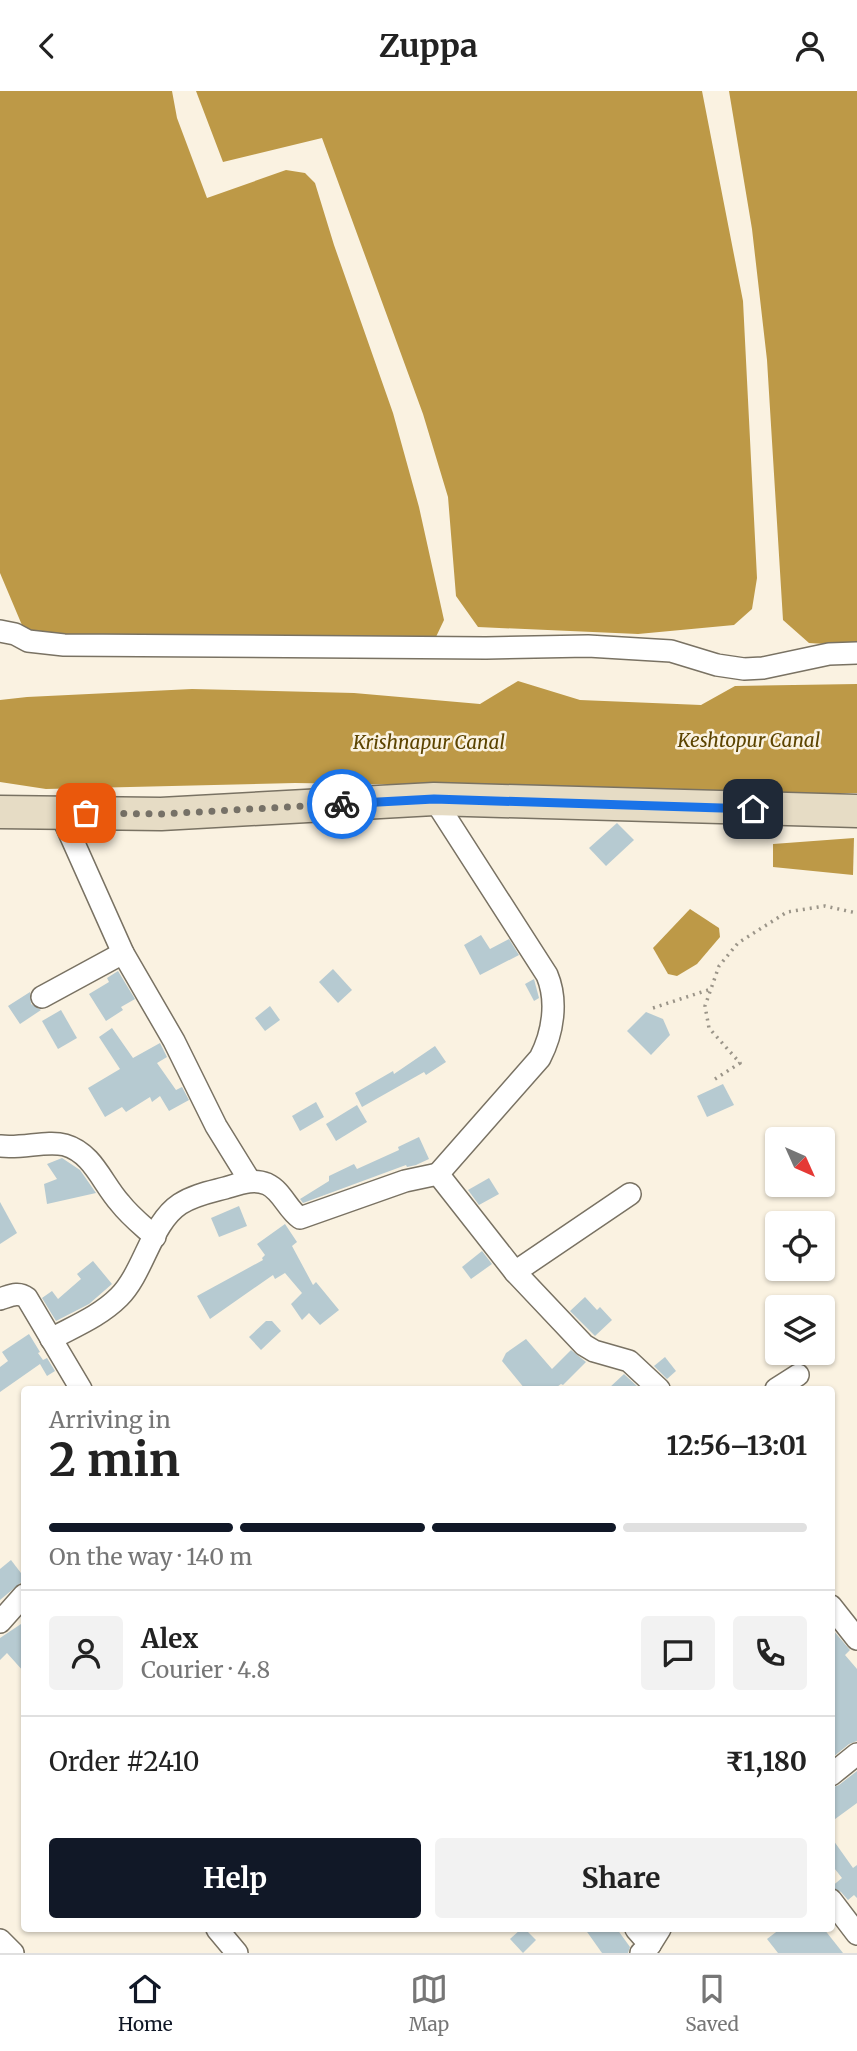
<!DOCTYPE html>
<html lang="en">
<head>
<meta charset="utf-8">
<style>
	body { margin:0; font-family:Merriweather,serif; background:#f2f2f2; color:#222; height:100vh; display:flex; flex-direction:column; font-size:26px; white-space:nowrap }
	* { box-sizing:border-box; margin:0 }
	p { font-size:23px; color:#767676 }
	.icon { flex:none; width:38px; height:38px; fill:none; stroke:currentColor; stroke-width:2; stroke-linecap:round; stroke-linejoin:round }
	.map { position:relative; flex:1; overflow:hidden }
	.sheet { position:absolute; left:21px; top:1295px; width:814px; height:546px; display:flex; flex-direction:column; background:#fff; border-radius:7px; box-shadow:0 2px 5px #0004 }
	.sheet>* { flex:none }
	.needle { width:46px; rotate:135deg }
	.buttons { position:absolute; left:765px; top:1036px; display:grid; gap:14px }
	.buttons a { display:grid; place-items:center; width:70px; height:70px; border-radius:7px; background:#fff; box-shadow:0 2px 5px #0004; font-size:35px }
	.pin { position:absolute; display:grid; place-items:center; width:60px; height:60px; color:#fff; margin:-30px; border-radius:14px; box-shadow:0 4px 10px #0006 }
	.courier { position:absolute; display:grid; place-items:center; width:70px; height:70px; margin:-35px; border:5px solid #1a73e8; border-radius:50%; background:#fff; color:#222; box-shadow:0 2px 9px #0007 }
	.summary em { font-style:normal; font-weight:700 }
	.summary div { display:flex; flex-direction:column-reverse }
	.summary { display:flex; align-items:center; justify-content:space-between; height:119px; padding:0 28px }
	h1 { font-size:46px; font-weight:700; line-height:52px }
	.bar { display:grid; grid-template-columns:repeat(4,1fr); gap:10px 7px; align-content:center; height:84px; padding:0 28px }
	.bar i { height:9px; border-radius:5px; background:#e0e0e0 }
	.bar .active { background:#111827 }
	.bar p { grid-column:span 4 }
	.line { display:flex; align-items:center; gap:18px; padding:0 28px; border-top:2px solid #e0e0e0 }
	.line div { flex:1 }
	.round { display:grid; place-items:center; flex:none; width:74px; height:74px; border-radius:7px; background:#f2f2f2 }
	.button { display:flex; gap:14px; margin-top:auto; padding:14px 28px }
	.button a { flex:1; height:80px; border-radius:7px; background:#111827; color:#fff; font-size:28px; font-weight:700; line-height:80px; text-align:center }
	.button a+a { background:#f2f2f2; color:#222 }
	header { display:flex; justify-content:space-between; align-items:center; height:91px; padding:0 28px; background:#fff; font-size:32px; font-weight:700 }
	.menu { display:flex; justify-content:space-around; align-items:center; height:98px; border-top:2px solid #e0e0e0; background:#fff; font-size:19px; color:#767676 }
	.menu a { display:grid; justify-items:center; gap:4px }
	.menu .active { color:#111827 }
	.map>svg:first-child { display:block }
</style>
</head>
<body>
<header><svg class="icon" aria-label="back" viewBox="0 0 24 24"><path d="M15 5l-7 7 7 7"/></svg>Zuppa<svg class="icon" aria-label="person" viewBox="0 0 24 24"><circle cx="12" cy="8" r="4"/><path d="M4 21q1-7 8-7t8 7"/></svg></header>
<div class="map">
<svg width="857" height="1862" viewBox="0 0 857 1862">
	<rect width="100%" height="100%" fill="#faf2e1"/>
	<g fill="#bd9947">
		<polygon points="0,0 172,0 177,27 207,107 286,79 305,82 315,92 334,154 393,322 419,416 444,529 435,548 27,546 0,482"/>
		<polygon points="196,0 702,0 743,210 757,487 752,518 734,534 638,543 478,536 456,505 448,406 423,323 322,47 223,71"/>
		<polygon points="729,0 857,0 857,555 809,552 783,529 767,269 752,138"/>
		<polygon points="518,590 580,609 701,614 735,595 857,593 857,702 618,707 482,695 295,692 46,698 0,691 0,609 27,606 192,598 354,602 480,613"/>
		<polygon points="854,747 853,784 773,776 773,753"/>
		<polygon points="690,818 719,837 720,846 697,873 677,885 668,883 653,857"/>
	</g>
	<g fill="#b6cad1">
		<polygon points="617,732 634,749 606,775 589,757"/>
		<polygon points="481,844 490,858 509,848 519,864 480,884 464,854"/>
		<polygon points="333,878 352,899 338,912 319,891"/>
		<polygon points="118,880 135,908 121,916 123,919 106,930 89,903 109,891 107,887"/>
		<polygon points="534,888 539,907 534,910 525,893"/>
		<polygon points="30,901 31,913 41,919 20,933 8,915"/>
		<polygon points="270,915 280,929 265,940 255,927"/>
		<polygon points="61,919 77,947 58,958 42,930"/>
		<polygon points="646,921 663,928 670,944 651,964 627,940"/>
		<polygon points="112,937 133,967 160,952 167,966 157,972 176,999 182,996 189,1009 169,1020 160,1005 152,1011 150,1006 126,1021 122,1016 105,1026 88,997 120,978 99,946"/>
		<polygon points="435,955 446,971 426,984 424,981 362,1016 355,1002 393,980 394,983"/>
		<polygon points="723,993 734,1014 707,1026 697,1005"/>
		<polygon points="316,1011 324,1026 300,1040 292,1025"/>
		<polygon points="357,1014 367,1031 336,1050 326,1033"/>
		<polygon points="419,1046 429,1068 416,1074 407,1076 406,1074 303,1112 300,1108 329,1090 329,1085 354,1073 357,1078 399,1059 398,1056"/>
		<polygon points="62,1067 80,1079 96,1102 47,1113 44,1093 57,1088 47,1073"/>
		<polygon points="489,1087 499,1103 479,1114 468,1099"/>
		<polygon points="0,1111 17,1142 0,1153"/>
		<polygon points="239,1115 247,1135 219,1146 211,1127"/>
		<polygon points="285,1133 297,1151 292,1155 313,1194 316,1191 339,1219 320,1234 309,1222 302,1229 291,1213 302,1202 285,1182 275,1188 273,1184 210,1228 197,1205 263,1169 262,1167 265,1164 257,1153"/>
		<polygon points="482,1160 492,1173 471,1188 462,1176"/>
		<polygon points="93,1170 112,1193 89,1213 56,1230 42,1207 52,1200 58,1208 81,1188 77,1183"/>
		<polygon points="585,1206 597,1219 600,1216 612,1229 595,1245 570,1220"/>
		<polygon points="266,1230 272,1230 281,1240 261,1259 249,1246"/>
		<polygon points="29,1243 40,1261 38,1262 43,1269 47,1267 55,1280 47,1285 40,1273 0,1301 0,1276 8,1270 2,1261"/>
		<polygon points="526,1248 552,1278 571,1259 586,1271 563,1294 561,1293 554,1298 525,1298 502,1270 506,1262"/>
		<polygon points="665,1266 676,1280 667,1288 654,1275"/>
		<polygon points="624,1283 640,1298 608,1298"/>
		<polygon points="11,1469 24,1486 24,1489 0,1509 0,1478"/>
		<polygon points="24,1531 24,1581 7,1562 0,1569 0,1547"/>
		<polygon points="833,1539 850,1559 845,1564 857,1578 857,1650 849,1653 833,1666 831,1541"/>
		<polygon points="857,1680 857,1712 831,1731 831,1697 839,1694"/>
		<polygon points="831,1746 853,1777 857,1774 857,1807 854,1804 848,1809 841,1801 831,1796 842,1787 831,1773"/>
		<polygon points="521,1838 525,1838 536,1849 523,1862 510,1848"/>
		<polygon points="585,1838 617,1838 630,1856 628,1862 602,1862"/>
		<polygon points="780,1838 824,1838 843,1862 778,1862 767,1848"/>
	</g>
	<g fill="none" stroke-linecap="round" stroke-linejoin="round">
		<defs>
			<g id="street">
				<polyline points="0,540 15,543 28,550 64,554 486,557 588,555 671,560 717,574 744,578 763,577 829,563 857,562"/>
				<path d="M434,708L547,884C558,910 553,942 540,967L438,1083"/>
				<polyline points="60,721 123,862 174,950 216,1035 250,1090"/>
				<polyline points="42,906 123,862"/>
				<path d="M0,1055C22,1058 47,1049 65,1054C93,1062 102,1092 120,1112C130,1125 143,1135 155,1146"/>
				<polyline points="515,1181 630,1103"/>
				<path d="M0,1208C10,1205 18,1200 27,1207L81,1298"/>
				<path d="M51,1248C75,1235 100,1225 119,1206C144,1181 151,1132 180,1113C194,1104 210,1101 225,1097C239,1093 253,1087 267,1093C282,1100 287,1118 300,1127L405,1090L438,1083L515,1181L584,1254L594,1260L629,1270L659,1298"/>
				<polyline points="776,1298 798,1284"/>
				<polyline points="831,1515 857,1548"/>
				<polyline points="0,1531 24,1504"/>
				<polyline points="831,1684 857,1663"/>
				<polyline points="831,1809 857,1843"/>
				<polyline points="217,1838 237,1862"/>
				<polyline points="636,1838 650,1854"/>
				<polyline points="0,1849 13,1862"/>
				<polyline points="641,1862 650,1854 660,1838"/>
			</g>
			<polyline id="secondary" points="0,721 161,723 434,708 857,720"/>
		</defs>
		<use href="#street" stroke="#797263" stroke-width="24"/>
		<use href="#secondary" stroke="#797263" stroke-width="35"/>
		<g stroke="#9b9589" stroke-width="3.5" stroke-dasharray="2 5" stroke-linecap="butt">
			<polyline points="653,917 711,898"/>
			<polyline points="715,988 740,972 709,937 705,915 719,875 738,852 787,821 825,815 857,822"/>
		</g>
		<use href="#street" stroke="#fff" stroke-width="21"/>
		<use href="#secondary" stroke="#e6dcc5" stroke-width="32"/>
	</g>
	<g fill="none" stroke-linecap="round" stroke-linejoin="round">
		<polyline stroke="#767167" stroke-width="7" stroke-dasharray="0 12.6" points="86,722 161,723 342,713"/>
		<polyline stroke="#1a73e8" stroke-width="9" points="342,713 434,708 753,718"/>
	</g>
	<g text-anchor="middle" stroke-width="5" stroke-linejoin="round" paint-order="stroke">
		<g font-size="19" font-style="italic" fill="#5c4400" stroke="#faf2e1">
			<text x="749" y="656">Keshtopur Canal</text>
			<text x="429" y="658">Krishnapur Canal</text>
		</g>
	</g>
</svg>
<div class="buttons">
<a><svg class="needle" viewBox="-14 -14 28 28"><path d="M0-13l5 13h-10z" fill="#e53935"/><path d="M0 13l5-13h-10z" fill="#767676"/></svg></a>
<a><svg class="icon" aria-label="locate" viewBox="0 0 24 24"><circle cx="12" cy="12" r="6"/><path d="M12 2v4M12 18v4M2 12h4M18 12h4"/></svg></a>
<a><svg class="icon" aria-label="layers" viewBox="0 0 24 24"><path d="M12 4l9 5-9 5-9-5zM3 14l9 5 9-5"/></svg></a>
</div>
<div class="pin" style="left:86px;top:722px;background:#ea580c"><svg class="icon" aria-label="bag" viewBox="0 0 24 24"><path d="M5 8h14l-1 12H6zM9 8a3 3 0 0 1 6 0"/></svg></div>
<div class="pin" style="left:753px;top:718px;background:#1f2937"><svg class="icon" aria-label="home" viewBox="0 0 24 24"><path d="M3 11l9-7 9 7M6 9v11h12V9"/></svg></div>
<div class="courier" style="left:342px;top:713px"><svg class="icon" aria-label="bike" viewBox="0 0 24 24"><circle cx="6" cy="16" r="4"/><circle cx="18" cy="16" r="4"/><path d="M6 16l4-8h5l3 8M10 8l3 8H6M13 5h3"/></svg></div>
<section class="sheet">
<div class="summary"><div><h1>2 min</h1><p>Arriving in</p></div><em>12:56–13:01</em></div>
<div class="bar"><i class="active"></i><i class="active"></i><i class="active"></i><i></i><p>On the way · 140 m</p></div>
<div class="line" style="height:126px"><a class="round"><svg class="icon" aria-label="person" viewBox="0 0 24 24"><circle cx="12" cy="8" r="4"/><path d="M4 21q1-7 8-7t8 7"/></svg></a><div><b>Alex</b><p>Courier · 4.8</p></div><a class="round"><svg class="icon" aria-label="chat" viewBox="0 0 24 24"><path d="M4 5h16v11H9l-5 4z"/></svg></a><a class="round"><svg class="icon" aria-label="phone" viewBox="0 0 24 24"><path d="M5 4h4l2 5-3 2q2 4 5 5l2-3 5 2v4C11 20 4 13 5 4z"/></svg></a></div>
<div class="line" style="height:91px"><div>Order #2410</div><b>₹1,180</b></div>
<div class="button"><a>Help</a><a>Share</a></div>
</section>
</div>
<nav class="menu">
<a class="active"><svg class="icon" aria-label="home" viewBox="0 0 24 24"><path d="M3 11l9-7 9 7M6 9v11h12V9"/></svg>Home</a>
<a><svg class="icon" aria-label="map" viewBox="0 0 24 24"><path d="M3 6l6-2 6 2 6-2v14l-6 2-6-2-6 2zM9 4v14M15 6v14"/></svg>Map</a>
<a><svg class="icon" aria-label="saved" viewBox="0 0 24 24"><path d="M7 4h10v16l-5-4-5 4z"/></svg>Saved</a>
</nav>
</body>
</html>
